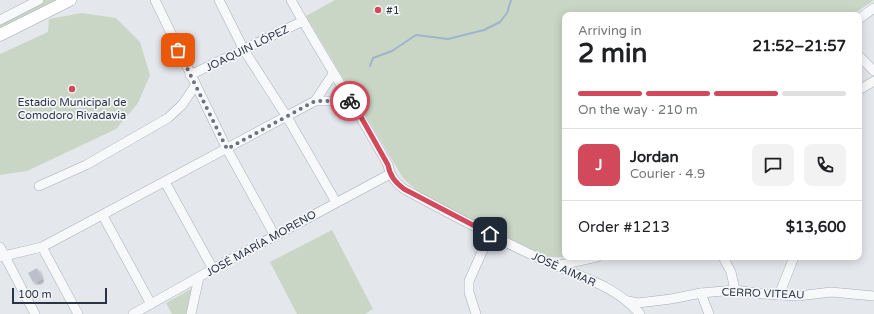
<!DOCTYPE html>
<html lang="en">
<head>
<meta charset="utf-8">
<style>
	body { margin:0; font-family:"Varela Round",sans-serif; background:#f2f2f2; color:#202124; height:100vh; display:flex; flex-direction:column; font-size:15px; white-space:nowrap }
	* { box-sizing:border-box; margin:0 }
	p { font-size:13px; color:#757577 }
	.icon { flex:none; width:22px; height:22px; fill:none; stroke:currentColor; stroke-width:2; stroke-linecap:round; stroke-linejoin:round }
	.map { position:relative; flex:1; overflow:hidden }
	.panel { position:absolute; left:562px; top:12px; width:300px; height:248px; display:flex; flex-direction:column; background:#fff; border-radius:8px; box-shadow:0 2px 10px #0003 }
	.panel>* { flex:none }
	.scale { position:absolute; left:12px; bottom:10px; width:95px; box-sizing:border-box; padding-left:4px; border:2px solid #2b3445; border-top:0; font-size:11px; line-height:14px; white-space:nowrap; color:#2b3445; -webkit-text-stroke:3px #f4f6f9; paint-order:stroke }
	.pin { position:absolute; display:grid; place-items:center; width:34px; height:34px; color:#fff; margin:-17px; border-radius:8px; box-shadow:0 2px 6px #0006 }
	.courier { position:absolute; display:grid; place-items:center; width:40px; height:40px; margin:-20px; border:3px solid #d1495b; border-radius:50%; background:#fff; color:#222; box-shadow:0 1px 5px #0007 }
	.headline em { font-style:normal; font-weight:700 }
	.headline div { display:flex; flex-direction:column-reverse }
	.headline { display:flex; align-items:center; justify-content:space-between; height:68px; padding:0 16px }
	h1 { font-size:26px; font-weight:700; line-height:30px }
	.bar { display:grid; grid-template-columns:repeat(4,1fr); gap:6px 4px; align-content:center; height:48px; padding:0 16px }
	.bar i { height:5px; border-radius:3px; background:#e0e0e0 }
	.bar .on { background:#d1495b }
	.bar p { grid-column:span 4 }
	.line { display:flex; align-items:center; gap:10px; padding:0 16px; border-top:1px solid #e0e0e0 }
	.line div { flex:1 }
	.round { display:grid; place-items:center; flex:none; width:42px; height:42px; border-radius:8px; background:#f2f2f2 }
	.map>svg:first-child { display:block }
</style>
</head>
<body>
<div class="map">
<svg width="874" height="314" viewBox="0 0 874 314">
	<defs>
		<filter id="shadow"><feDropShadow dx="2.5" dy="2.5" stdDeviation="1" flood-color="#0004"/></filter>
	</defs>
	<rect width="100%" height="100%" fill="#e4e7ec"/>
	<g fill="#c9d6c5">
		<polygon points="43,0 59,0 0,30 0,22"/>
		<path d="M335,0H874L852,15H565V257H580H545C513,241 480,226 448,208C432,200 415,191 403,178L306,16Z"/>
		<polygon points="82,13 116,18 140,42 150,75 138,103 116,129 27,171 0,175 0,54 48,32 49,19"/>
		<polygon points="332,230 373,309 365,314 297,314 270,262"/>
		<polygon points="191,289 187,314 172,314 166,303"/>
	</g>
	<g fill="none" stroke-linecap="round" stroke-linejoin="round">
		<polyline stroke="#9fb4cc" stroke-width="2" points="370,66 373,58 392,51 416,35 448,39 484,30 500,22 507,13 511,0"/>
	</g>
	<polygon fill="#bbc0ca" filter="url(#shadow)" points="37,268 42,279 36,283 35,281 33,282 28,273"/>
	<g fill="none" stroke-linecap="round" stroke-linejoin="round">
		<defs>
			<g id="minor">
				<polyline points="155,0 227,149 275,236"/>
				<polyline points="219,0 244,50 287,117 336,202"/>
				<path d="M291,0C322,56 357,109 388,165C390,176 395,182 404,189C450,214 497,239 545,261C579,277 614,284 640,314"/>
				<polyline points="859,19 874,8"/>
				<polyline points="0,20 39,0"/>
				<polyline points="859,56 874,71"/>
				<polyline points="190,75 303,21"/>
				<polyline points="859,90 874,81"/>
				<polyline points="315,101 333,74"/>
				<polyline points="165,182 213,269"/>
				<polyline points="39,186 86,165 168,118 182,105 195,86"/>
				<polyline points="103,216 151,304"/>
				<polyline points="0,247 35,314"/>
				<polyline points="42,247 78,314"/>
				<polyline points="0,257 42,247 315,101 352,101"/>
				<polyline points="723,257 731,272 735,290"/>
				<polyline points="556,266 597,257"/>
				<polyline points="701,293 709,314"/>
				<polyline points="779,295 794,257"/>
				<polyline points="628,301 638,303 671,299 701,293 735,290 764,294 798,296 831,292 874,296"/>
				<polyline points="133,314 213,269 390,174"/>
				<polyline points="191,314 199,277"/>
				<polyline points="476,314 469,292 469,281 490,234"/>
			</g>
			<polyline id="major" points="0,35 70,0"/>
		</defs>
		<use href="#minor" stroke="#a9aeb7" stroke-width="10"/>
		<use href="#major" stroke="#a3abb8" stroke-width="13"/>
		<use href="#minor" stroke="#f7f8fa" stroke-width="9"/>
		<use href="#major" stroke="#fff" stroke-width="12"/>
	</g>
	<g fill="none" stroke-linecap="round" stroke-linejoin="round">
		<polyline stroke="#6c737f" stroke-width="4" stroke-dasharray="0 7.2" points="178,50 227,149 315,101 350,101"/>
		<path stroke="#d1495b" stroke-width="5" d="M350,101H352L388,165C390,176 395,182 404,189L490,234"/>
	</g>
	<g fill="#d1495b" stroke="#f4f6f9" stroke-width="1.5">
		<circle cx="378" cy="10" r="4"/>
		<circle cx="72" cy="89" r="4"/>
	</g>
	<g text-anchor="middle" stroke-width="3.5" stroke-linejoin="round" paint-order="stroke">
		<g font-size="11" fill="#2b3445" stroke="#f4f6f9" text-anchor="start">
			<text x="386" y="14">#1</text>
			<text x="72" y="106" text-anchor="middle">Estadio Municipal de<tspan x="72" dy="13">Comodoro Rivadavia</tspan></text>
		</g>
		<g font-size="11" fill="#2b3445" stroke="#f4f6f9">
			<text transform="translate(247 48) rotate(-26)" y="4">JOAQUIN LÓPEZ</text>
			<text transform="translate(261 243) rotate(-29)" y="4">JOSÉ MARÍA MORENO</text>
			<text transform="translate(564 269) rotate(24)" y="4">JOSÉ AIMAR</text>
			<text transform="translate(763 293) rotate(2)" y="4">CERRO VITEAU</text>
		</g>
	</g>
</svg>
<div class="scale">100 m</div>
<div class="pin" style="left:178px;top:50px;background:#ea580c"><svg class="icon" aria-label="bag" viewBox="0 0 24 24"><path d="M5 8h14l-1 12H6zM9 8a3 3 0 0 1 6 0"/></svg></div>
<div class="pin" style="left:490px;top:234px;background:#1f2937"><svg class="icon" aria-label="home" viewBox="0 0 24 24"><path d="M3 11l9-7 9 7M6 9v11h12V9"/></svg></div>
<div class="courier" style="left:350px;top:101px"><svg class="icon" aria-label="bike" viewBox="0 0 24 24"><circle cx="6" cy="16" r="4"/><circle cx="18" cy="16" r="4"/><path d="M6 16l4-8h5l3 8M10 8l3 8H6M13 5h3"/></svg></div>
<section class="panel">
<div class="headline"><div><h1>2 min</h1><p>Arriving in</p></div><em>21:52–21:57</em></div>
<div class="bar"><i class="on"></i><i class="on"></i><i class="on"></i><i></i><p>On the way · 210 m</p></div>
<div class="line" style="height:72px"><b class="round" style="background:#d1495b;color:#fff">J</b><div><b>Jordan</b><p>Courier · 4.9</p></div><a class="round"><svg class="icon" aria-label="chat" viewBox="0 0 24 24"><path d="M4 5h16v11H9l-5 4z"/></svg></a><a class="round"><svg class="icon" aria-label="phone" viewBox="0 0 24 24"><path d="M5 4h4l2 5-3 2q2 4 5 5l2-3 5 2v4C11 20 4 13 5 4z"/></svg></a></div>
<div class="line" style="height:52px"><div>Order #1213</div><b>$13,600</b></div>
</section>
</div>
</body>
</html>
